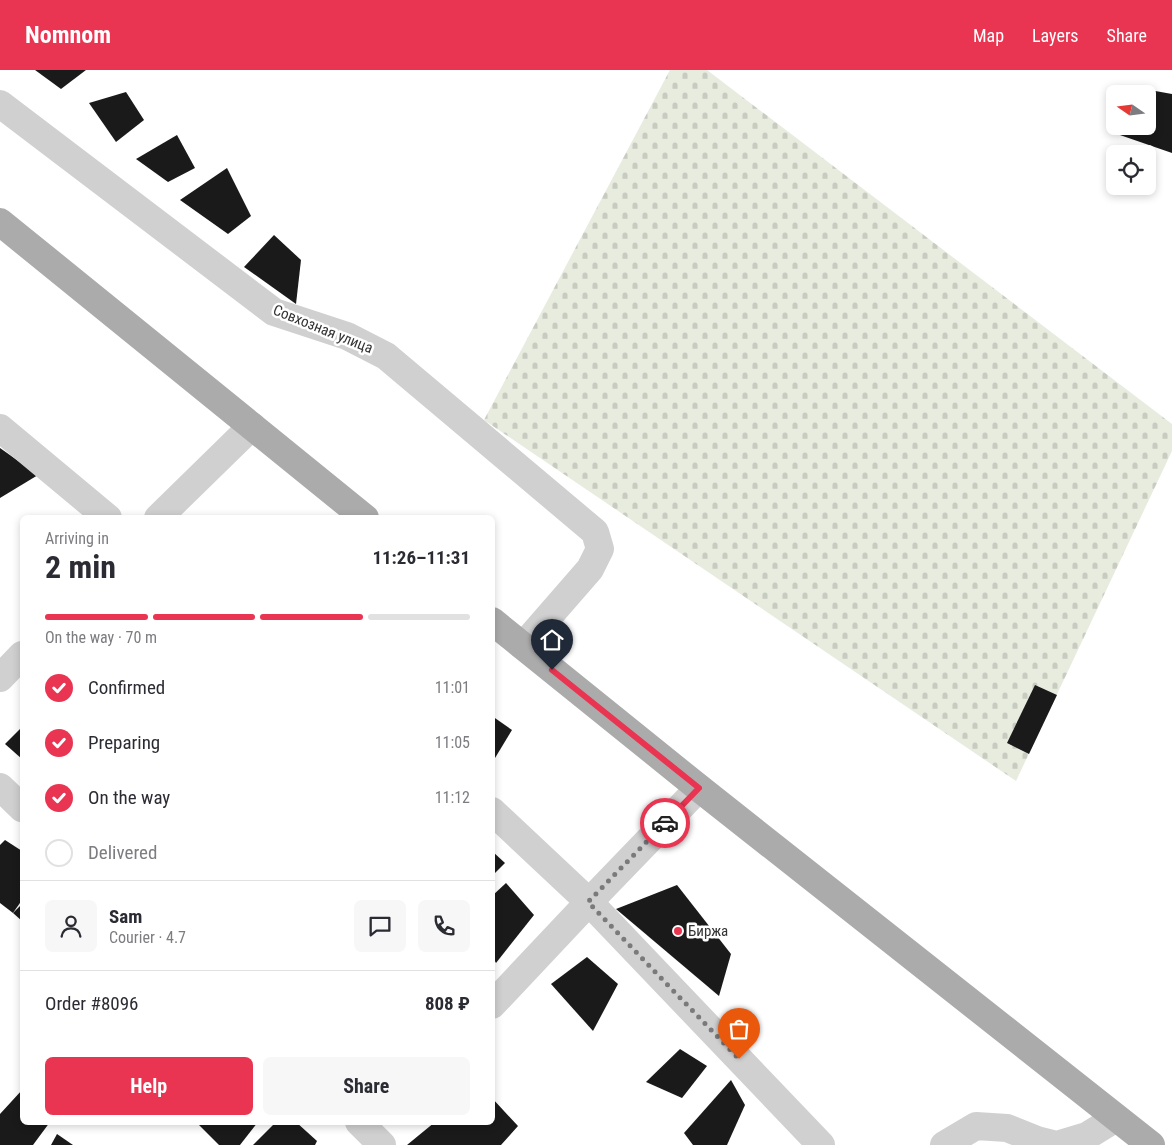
<!DOCTYPE html>
<html lang="en">
<head>
<meta charset="utf-8">
<style>
	body { margin:0; font-family:"Roboto Condensed",sans-serif; background:#f7f7f7; color:#2b2b33; height:100vh; display:flex; flex-direction:column; font-size:19px; white-space:nowrap }
	* { box-sizing:border-box; margin:0 }
	p { font-size:16px; color:#7c7c81 }
	.icon { flex:none; width:28px; height:28px; fill:none; stroke:currentColor; stroke-width:2; stroke-linecap:round; stroke-linejoin:round }
	.map { position:relative; flex:1; overflow:hidden }
	.details { position:absolute; left:20px; top:445px; width:475px; height:610px; display:flex; flex-direction:column; background:#fff; border-radius:8px; box-shadow:0 2px 8px #0003 }
	.details>* { flex:none }
	.needle { width:32px; rotate:284deg }
	.tools { position:absolute; left:1106px; top:15px; display:grid; gap:10px }
	.tools a { display:grid; place-items:center; width:50px; height:50px; border-radius:8px; background:#fff; box-shadow:0 2px 8px #0003; font-size:25px }
	.pin { position:absolute; display:grid; place-items:center; width:42px; height:42px; color:#fff; margin:-51px -21px; border-radius:50% 50% 50% 0; rotate:-45deg; box-shadow:0 0 5px #0007 }
	.pin .icon { rotate:45deg }
	.courier { position:absolute; display:grid; place-items:center; width:50px; height:50px; margin:-25px; border:4px solid #e93551; border-radius:50%; background:#fff; color:#222; box-shadow:0 1px 6px #0007 }
	.summary em { font-style:normal; font-weight:700 }
	.summary div { display:flex; flex-direction:column-reverse }
	.summary { display:flex; align-items:center; justify-content:space-between; height:85px; padding:0 25px }
	h1 { font-size:32px; font-weight:700; line-height:38px }
	.bar { display:grid; grid-template-columns:repeat(4,1fr); gap:8px 5px; align-content:center; height:60px; padding:0 25px }
	.bar i { height:6px; border-radius:4px; background:#e1e1e2 }
	.bar .on { background:#e93551 }
	.bar p { grid-column:span 4 }
	.line { display:flex; align-items:center; gap:12px; padding:0 25px; border-top:1px solid #e1e1e2 }
	.line div { flex:1 }
	.round { display:grid; place-items:center; flex:none; width:52px; height:52px; border-radius:8px; background:#f7f7f7 }
	ol { padding:0 25px; list-style:none }
	li { display:flex; align-items:center; gap:15px; height:55px }
	li p { margin-inline-start:auto }
	li .icon { padding:5px; border-radius:50%; background:#e93551; color:#fff; stroke-width:4 }
	li:last-child { color:#7c7c81 }
	li i { width:28px; height:28px; border:2px solid #e1e1e2; border-radius:50% }
	.action { display:flex; gap:10px; margin-top:auto; padding:10px 25px }
	.action a { flex:1; height:58px; border-radius:8px; background:#e93551; color:#fff; font-size:20px; font-weight:700; line-height:58px; text-align:center }
	.action a+a { background:#f7f7f7; color:#2b2b33 }
	header { display:flex; align-items:center; gap:30px; box-sizing:border-box; height:70px; padding:0 25px; background:#e93551; color:#fff }
	header strong { font-size:24px }
	nav { display:flex; gap:28px; margin-inline-start:auto; font-size:18px }
	.map>svg:first-child { display:block }
</style>
</head>
<body>
<header>
<strong>Nomnom</strong>
<nav><a>Map</a><a>Layers</a><a>Share</a></nav>
</header>
<div class="map">
<svg width="1172" height="1075" viewBox="0 0 1172 1075">
	<defs>
		<pattern id="cemetery-stones" width="16" height="16" patternUnits="userSpaceOnUse" patternTransform="scale(1.25)"><rect width="16" height="16" fill="#e7ecdf"/><path d="M2 7V4a2 2 0 0 1 4 0v3zM10 15v-3a2 2 0 0 1 4 0v3z" fill="#c7cbc0"/></pattern>
	</defs>
	<rect width="100%" height="100%" fill="#fff"/>
	<polygon fill="url(#cemetery-stones)" points="670,0 707,0 1172,354 1172,381 1016,711 484,350"/>
	<g fill="#1a1a1a">
		<polygon points="35,0 86,0 61,19"/>
		<polygon points="1133,17 1172,24 1172,83 1117,64 1119,56 1148,56 1148,24 1130,24"/>
		<polygon points="126,22 144,50 116,72 89,33"/>
		<polygon points="177,65 195,98 168,112 136,89"/>
		<polygon points="227,98 251,146 228,164 180,130"/>
		<polygon points="274,165 301,190 296,234 244,197"/>
		<polygon points="0,378 38,405 0,428"/>
		<polygon points="1035,615 1057,625 1029,684 1007,673"/>
		<polygon points="492,646 512,660 492,693"/>
		<polygon points="22,657 22,689 5,674"/>
		<polygon points="5,770 22,781 22,830 13,843 0,833 0,775"/>
		<polygon points="492,781 505,793 492,806"/>
		<polygon points="506,813 534,845 496,893 492,886 492,826"/>
		<polygon points="677,815 731,884 719,926 616,839"/>
		<polygon points="22,834 22,851 13,843"/>
		<polygon points="587,887 618,914 593,961 551,914"/>
		<polygon points="680,979 707,996 682,1028 646,1012"/>
		<polygon points="731,1010 745,1035 727,1075 693,1075 684,1063"/>
		<polygon points="22,1020 22,1052 50,1052 33,1075 0,1075 0,1044"/>
		<polygon points="492,1028 518,1056 501,1075 407,1075 435,1052 492,1052"/>
		<polygon points="196,1052 258,1052 240,1075 219,1075"/>
		<polygon points="276,1052 296,1052 317,1071 315,1075 253,1075"/>
		<polygon points="57,1064 73,1075 51,1075"/>
	</g>
	<g fill="none" stroke-linecap="round" stroke-linejoin="round">
		<g stroke="#d0d0d0" stroke-width="28">
			<polyline points="0,34 274,242 347,266 386,286 595,462 600,479 590,499 523,576"/>
			<polyline points="0,358 108,448"/>
			<polyline points="158,448 252,356"/>
			<polyline points="0,608 22,585"/>
			<polyline points="0,717 22,738"/>
			<polyline points="492,741 589,832 821,1075"/>
			<polyline points="492,935 589,832 699,718"/>
			<polyline points="359,1052 382,1075"/>
			<polyline points="944,1075 976,1056 1007,1058 1037,1070 1057,1075 1087,1066 1116,1048"/>
		</g>
		<g stroke="#ababab" stroke-width="28">
			<polyline points="0,152 365,448"/>
			<polyline points="492,551 699,718 1151,1075"/>
		</g>
	</g>
	<g fill="none" stroke-linecap="round" stroke-linejoin="round">
		<polyline stroke="#7a7a7a" stroke-width="5" stroke-dasharray="0 9" points="665,753 588,832 739,989"/>
		<polyline stroke="#e93551" stroke-width="6" points="552,600 699,718 665,753"/>
	</g>
	<circle fill="#e93551" stroke="#fff" stroke-width="2" cx="678" cy="861" r="5"/>
	<g text-anchor="middle" stroke-width="5" stroke-linejoin="round" paint-order="stroke">
		<g font-size="15" fill="#333" stroke="#fff">
			<text transform="translate(323 259) rotate(22)" y="5">Совхозная улица</text>
		</g>
		<g font-size="15" fill="#333" stroke="#fff" text-anchor="start">
			<text x="688" y="866">Биржа</text>
		</g>
	</g>
</svg>
<div class="tools">
<a><svg class="needle" viewBox="-14 -14 28 28"><path d="M0-13l5 13h-10z" fill="#e53935"/><path d="M0 13l5-13h-10z" fill="#7c7c81"/></svg></a>
<a><svg class="icon" aria-label="locate" viewBox="0 0 24 24"><circle cx="12" cy="12" r="6"/><path d="M12 2v4M12 18v4M2 12h4M18 12h4"/></svg></a>
</div>
<div class="pin" style="left:739px;top:989px;background:#ea580c"><svg class="icon" aria-label="bag" viewBox="0 0 24 24"><path d="M5 8h14l-1 12H6zM9 8a3 3 0 0 1 6 0"/></svg></div>
<div class="pin" style="left:552px;top:600px;background:#1f2937"><svg class="icon" aria-label="home" viewBox="0 0 24 24"><path d="M3 11l9-7 9 7M6 9v11h12V9"/></svg></div>
<div class="courier" style="left:665px;top:753px"><svg class="icon" aria-label="car" viewBox="0 0 24 24"><path d="M5 17H2v-5l4-1 3-4h7l3 4 3 1v5h-3M9 17h6M6 11h13"/><circle cx="7" cy="17" r="2"/><circle cx="17" cy="17" r="2"/></svg></div>
<section class="details">
<div class="summary"><div><h1>2 min</h1><p>Arriving in</p></div><em>11:26–11:31</em></div>
<div class="bar"><i class="on"></i><i class="on"></i><i class="on"></i><i></i><p>On the way · 70 m</p></div>
<ol>
<li><svg class="icon" aria-label="check" viewBox="0 0 24 24"><path d="M5 12l5 5 9-10"/></svg>Confirmed<p>11:01</p></li>
<li><svg class="icon" aria-label="check" viewBox="0 0 24 24"><path d="M5 12l5 5 9-10"/></svg>Preparing<p>11:05</p></li>
<li><svg class="icon" aria-label="check" viewBox="0 0 24 24"><path d="M5 12l5 5 9-10"/></svg>On the way<p>11:12</p></li>
<li><i></i>Delivered</li>
</ol>
<div class="line" style="height:90px"><a class="round"><svg class="icon" aria-label="person" viewBox="0 0 24 24"><circle cx="12" cy="8" r="4"/><path d="M4 21q1-7 8-7t8 7"/></svg></a><div><b>Sam</b><p>Courier · 4.7</p></div><a class="round"><svg class="icon" aria-label="chat" viewBox="0 0 24 24"><path d="M4 5h16v11H9l-5 4z"/></svg></a><a class="round"><svg class="icon" aria-label="phone" viewBox="0 0 24 24"><path d="M5 4h4l2 5-3 2q2 4 5 5l2-3 5 2v4C11 20 4 13 5 4z"/></svg></a></div>
<div class="line" style="height:65px"><div>Order #8096</div><b>808 ₽</b></div>
<div class="action"><a>Help</a><a>Share</a></div>
</section>
</div>
</body>
</html>
